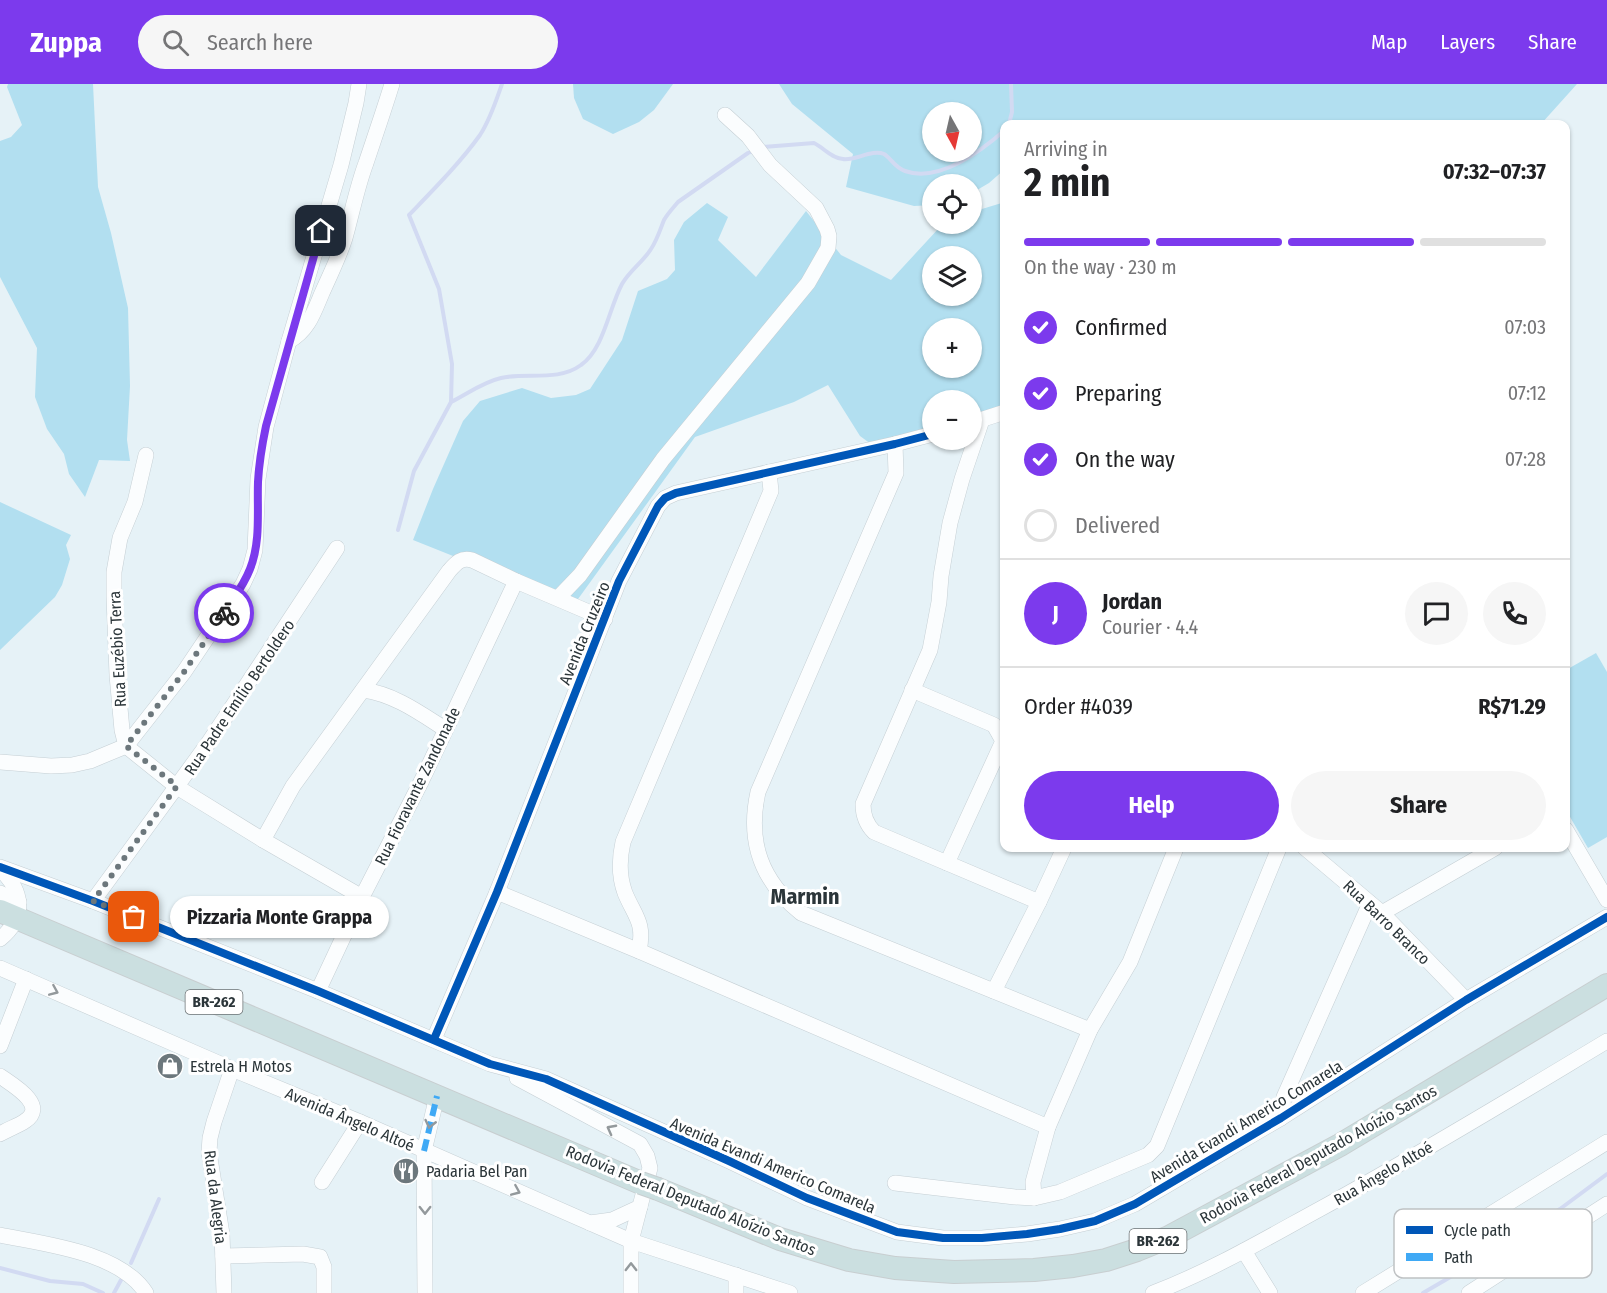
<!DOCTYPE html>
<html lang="en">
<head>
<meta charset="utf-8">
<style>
	body { margin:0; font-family:"Fira Sans Condensed",sans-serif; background:#f6f6f6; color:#202124; height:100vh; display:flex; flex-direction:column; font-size:22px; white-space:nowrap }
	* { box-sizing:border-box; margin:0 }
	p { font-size:20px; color:#757577 }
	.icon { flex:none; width:33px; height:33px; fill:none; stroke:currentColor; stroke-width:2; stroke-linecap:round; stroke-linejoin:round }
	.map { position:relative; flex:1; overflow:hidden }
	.details { position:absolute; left:1000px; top:36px; width:570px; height:732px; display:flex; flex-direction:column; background:#fff; border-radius:12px; box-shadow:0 2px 4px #0004 }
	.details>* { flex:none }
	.needle { width:39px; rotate:172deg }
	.tools { position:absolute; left:922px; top:18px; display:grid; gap:12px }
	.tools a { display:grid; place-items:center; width:60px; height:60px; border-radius:50%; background:#fff; box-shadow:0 2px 4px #0004; font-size:30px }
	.pin { position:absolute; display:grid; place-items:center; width:51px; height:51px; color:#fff; margin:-26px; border-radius:12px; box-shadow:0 3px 9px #0006 }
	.courier { position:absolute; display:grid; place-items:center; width:60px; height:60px; margin:-30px; border:4px solid #7c3aed; border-radius:50%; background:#fff; color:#222; box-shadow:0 2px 8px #0007 }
	.bubble { position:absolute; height:42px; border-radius:21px; background:#fff; box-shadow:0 2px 4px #0004; font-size:20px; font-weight:700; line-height:42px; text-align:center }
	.overview em { font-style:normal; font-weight:700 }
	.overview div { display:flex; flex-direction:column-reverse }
	.overview { display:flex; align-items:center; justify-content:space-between; height:102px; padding:0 24px }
	h1 { font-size:39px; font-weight:700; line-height:45px }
	.bar { display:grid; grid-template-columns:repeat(4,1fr); gap:9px 6px; align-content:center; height:72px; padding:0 24px }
	.bar i { height:8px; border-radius:4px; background:#e0e0e0 }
	.bar .active { background:#7c3aed }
	.bar p { grid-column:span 4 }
	.line { display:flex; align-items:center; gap:15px; padding:0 24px; border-top:2px solid #e0e0e0 }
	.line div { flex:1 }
	.round { display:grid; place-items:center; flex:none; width:63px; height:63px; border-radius:32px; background:#f6f6f6 }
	ol { padding:0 24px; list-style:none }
	li { display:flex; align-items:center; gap:18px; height:66px }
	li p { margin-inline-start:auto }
	li .icon { padding:6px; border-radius:50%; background:#7c3aed; color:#fff; stroke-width:4 }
	li:last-child { color:#757577 }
	li i { width:33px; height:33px; border:3px solid #e0e0e0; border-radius:50% }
	.action { display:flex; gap:12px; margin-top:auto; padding:12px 24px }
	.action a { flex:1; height:69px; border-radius:36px; background:#7c3aed; color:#fff; font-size:24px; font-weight:700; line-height:69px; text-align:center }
	.action a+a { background:#f6f6f6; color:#202124 }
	header { display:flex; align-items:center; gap:36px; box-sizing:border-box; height:84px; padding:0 30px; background:#7c3aed; color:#fff }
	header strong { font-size:28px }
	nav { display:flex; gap:33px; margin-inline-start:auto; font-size:21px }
	.search { width:420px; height:54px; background:#f6f6f6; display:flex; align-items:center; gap:15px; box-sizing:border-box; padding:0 21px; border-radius:33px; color:#757577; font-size:22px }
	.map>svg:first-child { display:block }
</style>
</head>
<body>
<header>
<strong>Zuppa</strong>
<div class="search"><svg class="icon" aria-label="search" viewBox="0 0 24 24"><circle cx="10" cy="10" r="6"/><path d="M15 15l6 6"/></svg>Search here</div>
<nav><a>Map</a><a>Layers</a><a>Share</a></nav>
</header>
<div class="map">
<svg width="1607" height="1209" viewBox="0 0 1607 1209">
	<rect width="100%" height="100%" fill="#e6f2f7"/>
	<g fill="#b2dff0" fill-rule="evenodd">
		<polygon points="8,0 93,0 98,103 111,149 128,224 130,302 127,356 130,377 99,376 85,413 69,390 64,370 47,345 35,313 37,264 0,193 0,57 11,53 22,41 7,3"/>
		<polygon points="573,0 673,0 654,26 639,38 613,50 583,35 574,14"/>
		<path d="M779,0H1577L1541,40H1005V85L989,99L972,109V100H933V121L914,122L846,103L853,70L792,20ZM972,28V68H933V28Z"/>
		<path d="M1005,118V323L972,336V316H933V346L875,363L860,352L828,301L794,318L695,353L573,522L558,514L413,456L433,405L463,337L480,317L522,304L551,314L576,311L590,305L622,256L638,207L667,195L675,186L674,156L684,138L707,119L728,133L718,156L756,193L806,127L841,171L891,196L939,144L946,140H972V128ZM933,172H972V212H933ZM933,244H972V284H933Z"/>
		<polygon points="0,418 71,451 66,461 70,475 62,501 55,513 0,566"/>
		<polygon points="1596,569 1607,588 1607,753 1588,764 1566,726 1566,586"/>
	</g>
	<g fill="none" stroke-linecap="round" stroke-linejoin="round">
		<g stroke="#d2daf2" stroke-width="4">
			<polyline points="1009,40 1012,28 1011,0"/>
			<path d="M763,63L814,59C824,64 831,74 843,75C855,77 872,65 884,70C891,74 894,83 905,87C939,99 981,67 1005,46"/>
			<path d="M451,318C467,310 483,298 501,294C527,288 558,298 581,281C604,265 609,224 622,200C630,186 643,178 651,165C657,156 660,146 664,136C668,129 673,124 678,118L748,69L753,67"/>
			<path d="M398,446L414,387L451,318L452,280L439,205L409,131C433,106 460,79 480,51C490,36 496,17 502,0"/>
			<polyline points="131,1179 159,1115"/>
			<polyline points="0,1184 50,1197 83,1200 103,1209"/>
			<polyline points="114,1209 121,1196"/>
			<polyline points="1423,1209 1483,1174 1511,1154 1560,1125 1607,1090"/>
		</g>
		<defs>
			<g id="minor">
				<path d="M289,257C308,247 314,228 322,209C330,191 339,173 345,154C352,129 357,103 366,79C375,52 384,26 392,0"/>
				<path d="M982,336L962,395L950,439L941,492L939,518L930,566L863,720C863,731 866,740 874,748L1039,818"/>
				<polyline points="974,338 1005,328"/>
				<path d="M895,360L896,389L758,708C747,758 761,797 801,829L1090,946"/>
				<polyline points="146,371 135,418 120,454 114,488 114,513 117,591 122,646 126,662 177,703 263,756 362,813"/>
				<polyline points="558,514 580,491 663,375 808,199 828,164 829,152 827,145 816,124 770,81 748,52 725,31"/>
				<path d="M363,606C394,610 420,629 445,645"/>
				<polyline points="912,606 994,641 1003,657 947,779"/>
				<polyline points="0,678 51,682 72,681 90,677 126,662 184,588 243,500 250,485 255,466 258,395 266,343 289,257 341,81 356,19 359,0"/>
				<polyline points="1566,746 1607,816"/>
				<path d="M263,756L293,702L449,487C456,479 461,473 472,476L516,497L605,535"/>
				<polyline points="1305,764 1382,829 1466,916"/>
				<polyline points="0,783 93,817 318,907 490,980 546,995 729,1077 807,1114 897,1148 943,1154 982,1154 1027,1150 1060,1145 1095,1137 1135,1120 1281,1034 1466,916 1607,833"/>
				<path d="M0,785C23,807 27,833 0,855"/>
				<polyline points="497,808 639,867 1048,1043"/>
				<polyline points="0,809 19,818"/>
				<polyline points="93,817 209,658 337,464"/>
				<polyline points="1382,829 1495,764"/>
				<path d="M639,867C645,838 635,833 625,809C619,793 619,776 623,758L771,407L769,388"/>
				<polyline points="0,884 232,985 360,1038 631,1157 790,1209"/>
				<polyline points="318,907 362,813 421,698 516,497"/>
				<polyline points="994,907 1039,818 1064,764"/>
				<polyline points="434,955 497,808 619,497 658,422 665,414 676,409 895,360 933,350"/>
				<polyline points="0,962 26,895"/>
				<path d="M0,992C11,1000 49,1021 25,1037C18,1042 8,1045 0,1050"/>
				<polyline points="517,994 640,1060 647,1072 650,1084 631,1157 631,1209"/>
				<polyline points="1281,1034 1284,1013 1370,819"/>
				<polyline points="322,1098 360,1038"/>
				<polyline points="895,1099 1015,1113 1034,1114 1060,1108 1148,1071 1157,1062 1279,764"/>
				<polyline points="1034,1114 1033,1098 1048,1043 1090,946 1130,878 1176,764"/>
				<polyline points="590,1139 612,1136 640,1123"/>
				<path d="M0,1151C44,1160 120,1168 146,1209"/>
				<polyline points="1244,1167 1270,1209"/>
				<polyline points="223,1172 303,1170 320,1173 324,1183 324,1209"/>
				<polyline points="224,1209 222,1150 209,1068 210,1054 214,1038 232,985"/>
				<polyline points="425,1209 424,1067 437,1012"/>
				<polyline points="736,1209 736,1191"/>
				<path d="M1153,1209C1211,1187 1265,1155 1320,1125C1417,1072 1512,1014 1607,957"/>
				<polyline points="1363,1209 1607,1058"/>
				<polyline points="1469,1209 1607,1120"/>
			</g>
			<g id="highway">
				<polyline points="0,827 641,1099"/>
				<polyline points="658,1105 780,1155 849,1176 895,1184 954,1188 1034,1186 1073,1182 1106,1176 1137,1166 1169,1153 1340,1061 1607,901"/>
			</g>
		</defs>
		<use href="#minor" stroke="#c5cfd4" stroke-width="16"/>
		<use href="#highway" stroke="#c8ced0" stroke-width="24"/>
		<use href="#minor" stroke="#fbfdfe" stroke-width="15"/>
		<use href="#highway" stroke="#cbdfe0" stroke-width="22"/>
		<defs>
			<polyline id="highway-bridge" points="641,1099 658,1105"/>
		</defs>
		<use href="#highway-bridge" stroke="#c8ced0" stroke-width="24" stroke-linecap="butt"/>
		<use href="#highway-bridge" stroke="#cbdfe0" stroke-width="22"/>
		<polyline stroke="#3fa9f5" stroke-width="6" stroke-dasharray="12 6" stroke-linecap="butt" points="424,1067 437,1012"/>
		<defs>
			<g id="cycleway">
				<polyline points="0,783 93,817 318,907 490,980 546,995 729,1077 807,1114 897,1148 943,1154 982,1154 1027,1150 1060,1145 1095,1137 1135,1120 1281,1034 1466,916 1607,833"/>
				<polyline points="434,955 497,808 619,497 658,422 665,414 676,409 895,360 933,350"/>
			</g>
		</defs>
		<use href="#cycleway" stroke="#fff" stroke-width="11"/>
		<use href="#cycleway" stroke="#0057b8" stroke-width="8"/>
	</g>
	<defs><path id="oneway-chevron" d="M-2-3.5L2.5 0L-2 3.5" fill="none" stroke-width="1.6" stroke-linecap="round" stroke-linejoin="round" transform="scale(1.5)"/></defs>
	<g stroke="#93999c">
		<use href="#oneway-chevron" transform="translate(54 907) rotate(23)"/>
		<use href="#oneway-chevron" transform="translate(430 1040) rotate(103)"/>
		<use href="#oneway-chevron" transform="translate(611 1045) rotate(-152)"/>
		<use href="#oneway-chevron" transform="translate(516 1107) rotate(23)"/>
		<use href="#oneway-chevron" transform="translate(425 1126) rotate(90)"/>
		<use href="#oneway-chevron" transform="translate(631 1183) rotate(-90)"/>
	</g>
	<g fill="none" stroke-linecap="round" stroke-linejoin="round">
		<polyline stroke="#6c777c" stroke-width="6" stroke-dasharray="0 10.8" points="134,833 93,817 177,702 126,662 184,588 224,529"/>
		<path stroke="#7c3aed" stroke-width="8" d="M224,529C233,515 244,501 250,485C261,458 257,426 258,398C259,379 262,361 266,342L321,147"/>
	</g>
	<defs>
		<symbol id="shop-disc" viewBox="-11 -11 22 22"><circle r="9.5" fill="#6c777c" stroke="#fff"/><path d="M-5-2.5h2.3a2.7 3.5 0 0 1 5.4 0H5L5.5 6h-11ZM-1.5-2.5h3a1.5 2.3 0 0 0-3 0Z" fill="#fff"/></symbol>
		<symbol id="restaurant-disc" viewBox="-11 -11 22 22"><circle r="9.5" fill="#6c777c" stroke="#fff"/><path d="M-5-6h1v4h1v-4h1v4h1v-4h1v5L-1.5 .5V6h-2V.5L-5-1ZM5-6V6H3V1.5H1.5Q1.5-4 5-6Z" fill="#fff"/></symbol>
	</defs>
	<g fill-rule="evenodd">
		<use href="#shop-disc" x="155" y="967" width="30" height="30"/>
		<use href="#restaurant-disc" x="391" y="1072" width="30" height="30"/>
	</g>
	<g text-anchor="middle" stroke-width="6" stroke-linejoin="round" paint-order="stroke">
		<g fill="#fff" stroke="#6b7274" stroke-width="1.5">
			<rect x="185.5" y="906" width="57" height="24" rx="4.5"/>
			<rect x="1129.5" y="1145" width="57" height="24" rx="4.5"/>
		</g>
		<g font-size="15" font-weight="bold" fill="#2b3539">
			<text x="214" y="923">BR-262</text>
			<text x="1158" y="1162">BR-262</text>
		</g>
		<g font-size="16" fill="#2b3539" stroke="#fff">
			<text transform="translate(584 549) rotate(-68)" y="6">Avenida Cruzeiro</text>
			<text transform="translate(117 565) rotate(-93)" y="6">Rua Euzébio Terra</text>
			<text transform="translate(239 613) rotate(-56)" y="6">Rua Padre Emílio Bertoldero</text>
			<text transform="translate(417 702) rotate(-64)" y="6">Rua Fioravante Zandonade</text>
			<text transform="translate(1387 838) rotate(44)" y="6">Rua Barro Branco</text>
			<text transform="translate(350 1035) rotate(23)" y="6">Avenida Ângelo Altoé</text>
			<text transform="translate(1246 1037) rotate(-31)" y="6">Avenida Evandi Americo Comarela</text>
			<text transform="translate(1318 1070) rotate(-29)" y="6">Rodovia Federal Deputado Aloízio Santos</text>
			<text transform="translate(773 1081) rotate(23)" y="6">Avenida Evandi Americo Comarela</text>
			<text transform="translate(1383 1089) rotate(-30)" y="6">Rua Ângelo Altoé</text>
			<text transform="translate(216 1113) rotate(83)" y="6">Rua da Alegria</text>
			<text transform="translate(691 1116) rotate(22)" y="6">Rodovia Federal Deputado Aloízio Santos</text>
		</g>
		<g font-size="16" fill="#2b3539" stroke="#fff" text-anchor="start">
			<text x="190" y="988">Estrela H Motos</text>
			<text x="426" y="1093">Padaria Bel Pan</text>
		</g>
		<g font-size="22" font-weight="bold" fill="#2b3539" stroke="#fff">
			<text x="805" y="820">Marmin</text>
		</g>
	</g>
	<rect x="1394" y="1125" width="198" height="69" rx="9" fill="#fff" stroke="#bfc2c4" stroke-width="1.5"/>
	<rect x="1406" y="1142" width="27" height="8" fill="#0057b8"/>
	<rect x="1406" y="1169" width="27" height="8" fill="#3fa9f5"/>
	<g font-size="16" fill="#2b3539">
		<text x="1444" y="1152">Cycle path</text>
		<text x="1444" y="1179">Path</text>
	</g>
</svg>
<div class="tools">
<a><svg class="needle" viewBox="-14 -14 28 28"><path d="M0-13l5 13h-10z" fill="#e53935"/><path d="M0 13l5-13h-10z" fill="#757577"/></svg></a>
<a><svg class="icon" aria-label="locate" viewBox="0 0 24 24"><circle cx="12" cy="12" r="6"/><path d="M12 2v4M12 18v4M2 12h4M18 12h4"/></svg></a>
<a><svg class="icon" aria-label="layers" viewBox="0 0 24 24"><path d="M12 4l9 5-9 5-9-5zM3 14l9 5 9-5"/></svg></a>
<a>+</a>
<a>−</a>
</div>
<div class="pin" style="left:134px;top:833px;background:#ea580c"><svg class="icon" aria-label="bag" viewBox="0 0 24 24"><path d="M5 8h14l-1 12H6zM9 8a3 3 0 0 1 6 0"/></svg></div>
<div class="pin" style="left:321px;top:147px;background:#1f2937"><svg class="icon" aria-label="home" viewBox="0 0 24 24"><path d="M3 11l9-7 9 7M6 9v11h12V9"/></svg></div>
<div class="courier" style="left:224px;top:529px"><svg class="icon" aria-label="bike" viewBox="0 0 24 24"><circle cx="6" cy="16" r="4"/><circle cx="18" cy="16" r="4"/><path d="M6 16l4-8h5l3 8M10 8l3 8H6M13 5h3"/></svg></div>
<div class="bubble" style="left:170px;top:812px;width:219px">Pizzaria Monte Grappa</div>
<section class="details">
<div class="overview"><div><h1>2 min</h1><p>Arriving in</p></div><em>07:32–07:37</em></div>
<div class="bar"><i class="active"></i><i class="active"></i><i class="active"></i><i></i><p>On the way · 230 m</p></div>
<ol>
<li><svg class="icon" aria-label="check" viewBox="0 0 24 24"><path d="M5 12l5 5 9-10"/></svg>Confirmed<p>07:03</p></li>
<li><svg class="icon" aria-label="check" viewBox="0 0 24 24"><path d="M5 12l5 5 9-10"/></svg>Preparing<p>07:12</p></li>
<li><svg class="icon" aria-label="check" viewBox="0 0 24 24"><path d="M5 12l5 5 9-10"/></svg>On the way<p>07:28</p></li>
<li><i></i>Delivered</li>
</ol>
<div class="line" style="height:108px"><b class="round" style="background:#7c3aed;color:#fff">J</b><div><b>Jordan</b><p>Courier · 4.4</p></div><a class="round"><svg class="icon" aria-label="chat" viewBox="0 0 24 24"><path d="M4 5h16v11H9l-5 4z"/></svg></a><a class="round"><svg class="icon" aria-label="phone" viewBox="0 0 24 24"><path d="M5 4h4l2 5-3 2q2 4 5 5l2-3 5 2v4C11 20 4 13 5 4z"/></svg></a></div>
<div class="line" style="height:78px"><div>Order #4039</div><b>R$71.29</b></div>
<div class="action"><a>Help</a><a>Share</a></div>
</section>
</div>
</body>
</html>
